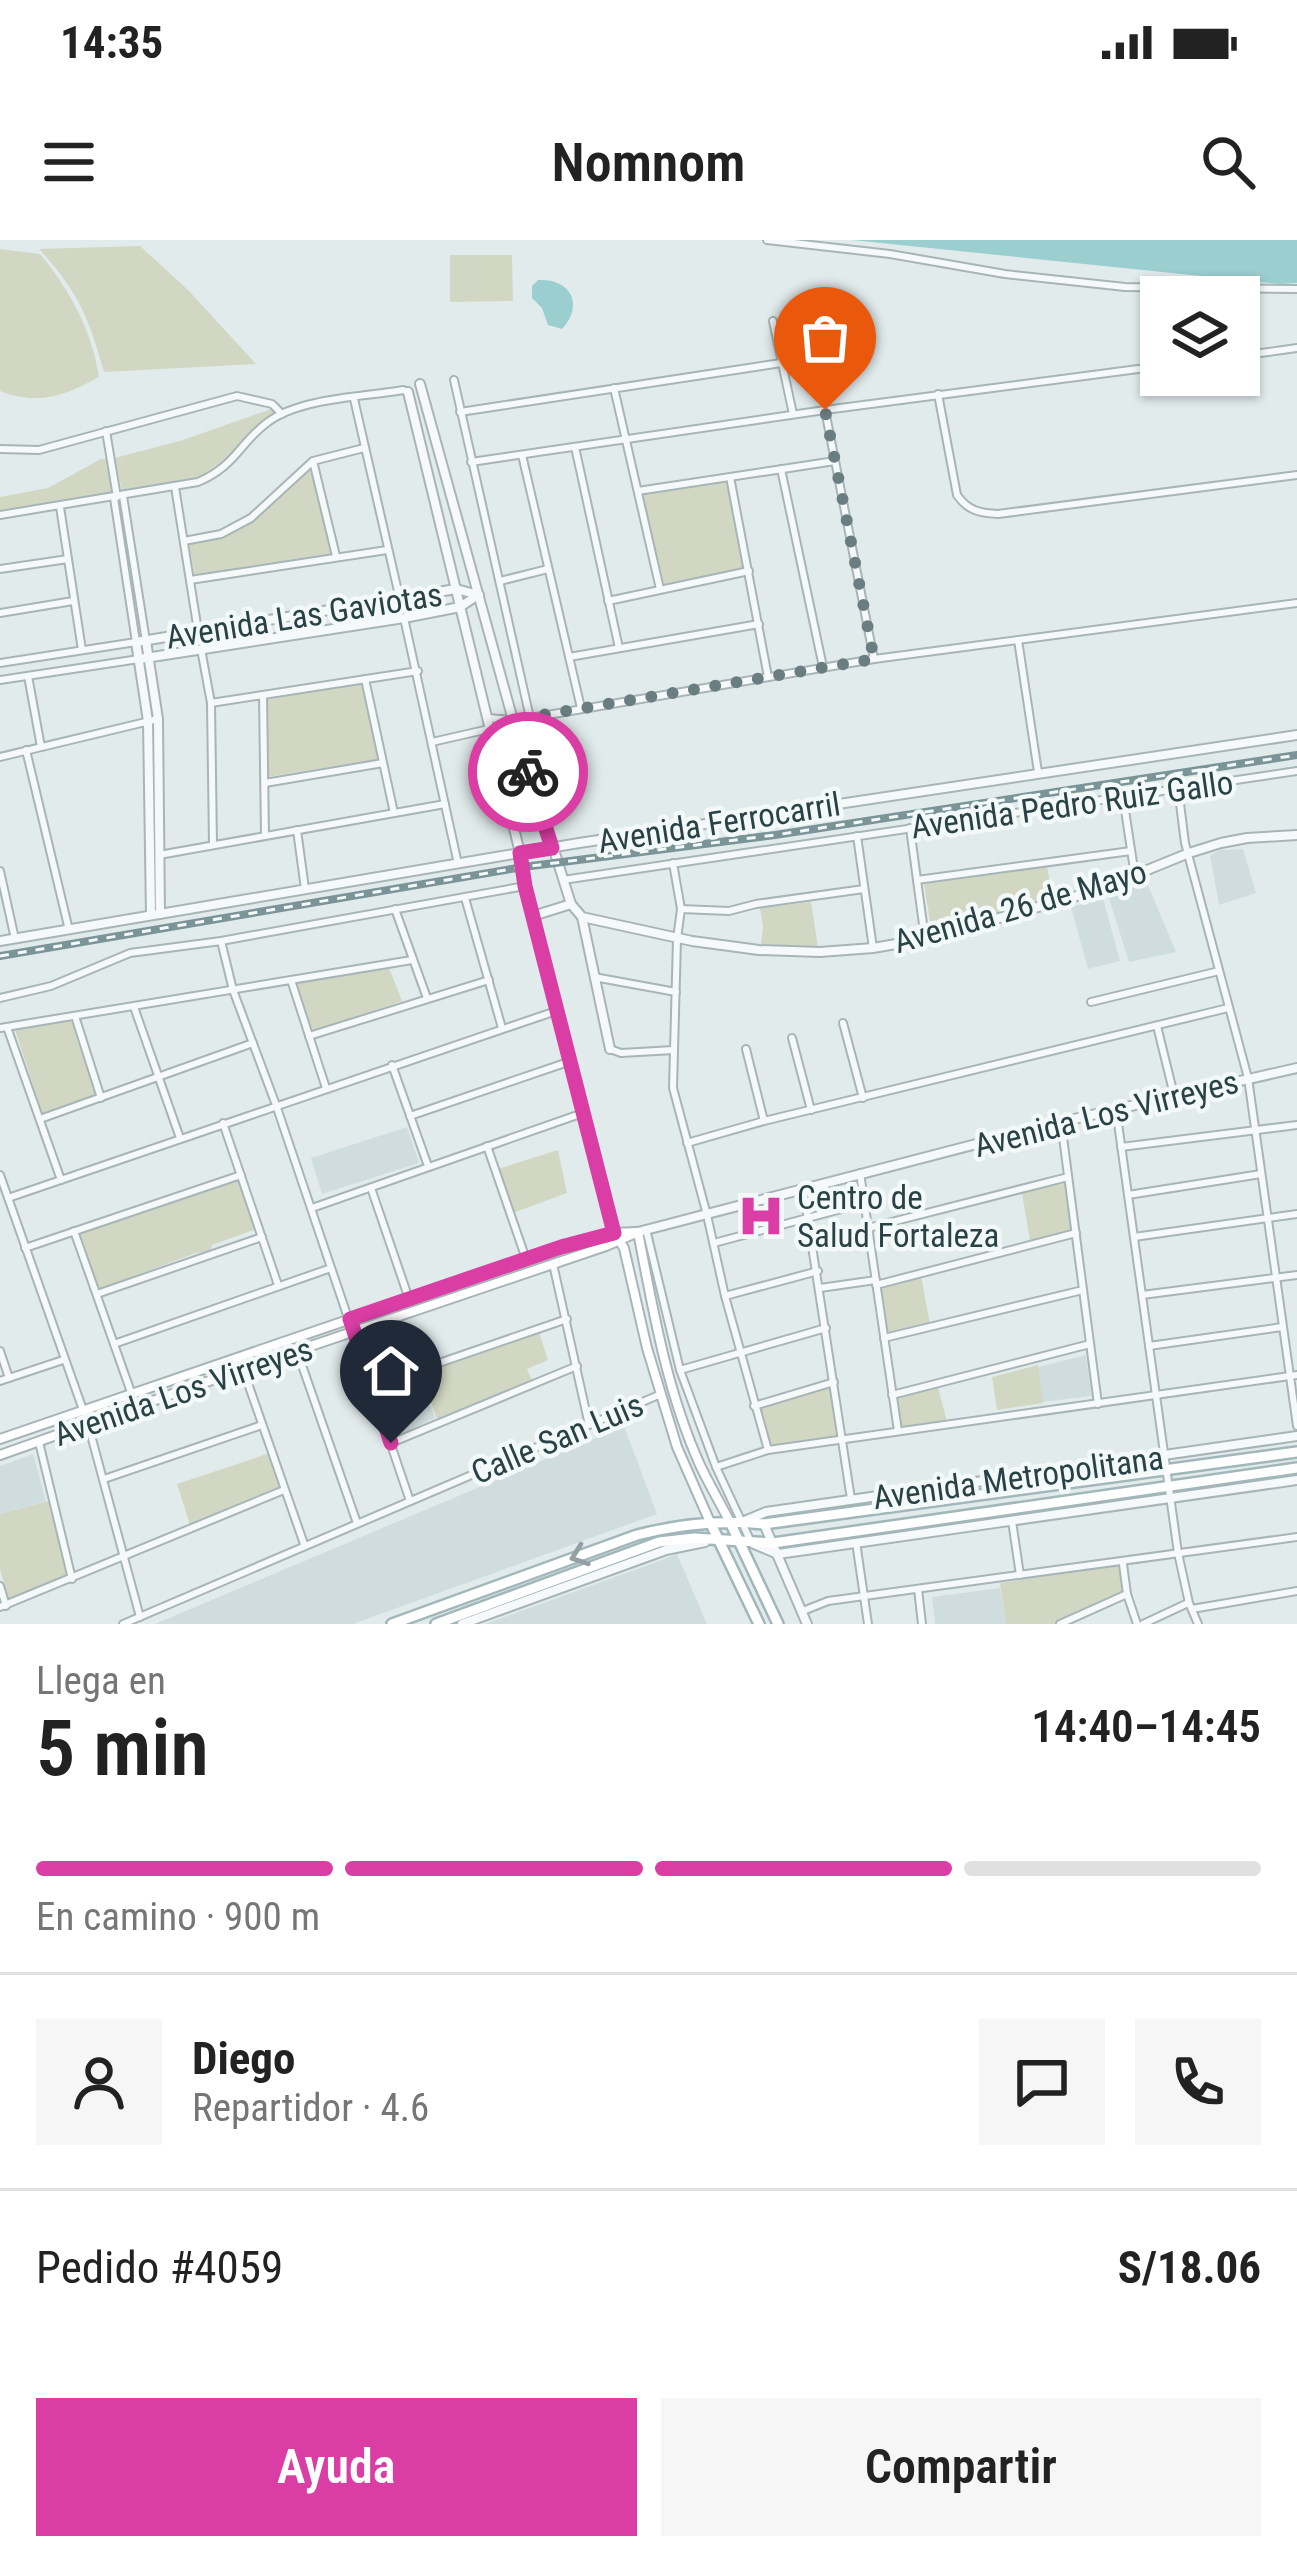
<!DOCTYPE html>
<html lang="es">
<head>
<meta charset="utf-8">
<style>
	body { margin:0; font-family:"Roboto Condensed",sans-serif; background:#f6f6f6; color:#222; height:100vh; display:flex; flex-direction:column; font-size:45px; white-space:nowrap }
	* { box-sizing:border-box; margin:0 }
	p { font-size:39px; color:#767676 }
	.icon { flex:none; width:66px; height:66px; fill:none; stroke:currentColor; stroke-width:2; stroke-linecap:round; stroke-linejoin:round }
	.map { position:relative; height:1384px; overflow:hidden }
	.details { display:flex; flex-direction:column; background:#fff; flex:1 }
	.details>* { flex:none }
	.fabs { position:absolute; left:1140px; top:36px; display:grid; gap:24px }
	.fabs a { display:grid; place-items:center; width:120px; height:120px; border-radius:0px; background:#fff; box-shadow:0 3px 9px #0004; font-size:60px }
	.pin { position:absolute; display:grid; place-items:center; width:102px; height:102px; color:#fff; margin:-123px -51px; border-radius:50% 50% 50% 0; rotate:-45deg; box-shadow:0 0 12px #0007 }
	.pin .icon { rotate:45deg }
	.courier { position:absolute; display:grid; place-items:center; width:120px; height:120px; margin:-60px; border:9px solid #da3ea5; border-radius:50%; background:#fff; color:#222; box-shadow:0 3px 15px #0007 }
	.headline em { font-style:normal; font-weight:600 }
	.headline div { display:flex; flex-direction:column-reverse }
	.headline { display:flex; align-items:center; justify-content:space-between; height:204px; padding:0 36px }
	h1 { font-size:78px; font-weight:600; line-height:90px }
	.bar { display:grid; grid-template-columns:repeat(4,1fr); gap:18px 12px; align-content:center; height:144px; padding:0 36px }
	.bar i { height:15px; border-radius:9px; background:#e0e0e0 }
	.bar .active { background:#da3ea5 }
	.bar p { grid-column:span 4 }
	.line { display:flex; align-items:center; gap:30px; padding:0 36px; border-top:3px solid #e0e0e0 }
	.line div { flex:1 }
	.round { display:grid; place-items:center; flex:none; width:126px; height:126px; border-radius:0px; background:#f6f6f6 }
	.primary-button { display:flex; gap:24px; margin-top:auto; padding:24px 36px }
	.primary-button a { flex:1; height:138px; border-radius:0px; background:#da3ea5; color:#fff; font-size:48px; font-weight:600; line-height:138px; text-align:center }
	.primary-button a+a { background:#f6f6f6; color:#222 }
	.status { display:flex; justify-content:space-between; align-items:center; height:84px; padding:0 60px; background:#fff; direction:ltr }
	.status svg { height:33px; fill:currentColor }
	header { display:flex; justify-content:space-between; align-items:center; height:156px; padding:0 36px; background:#fff; font-size:54px; font-weight:600 }
	.map>svg:first-child { display:block }
</style>
</head>
<body>
<div class="status"><b>14:35</b><svg viewBox="0 0 49 12"><path d="M0 12V9h3v3zM5 12V6h3v6zM10 12V3h3v9zM15 12V0h3v12zM26 1h20v11H26zM47 4h2v5h-2z"/></svg></div>
<header><svg class="icon" aria-label="menu" viewBox="0 0 24 24"><path d="M4 6h16M4 12h16M4 18h16"/></svg>Nomnom<svg class="icon" aria-label="search" viewBox="0 0 24 24"><circle cx="10" cy="10" r="6"/><path d="M15 15l6 6"/></svg></header>
<div class="map">
<svg width="1297" height="1384" viewBox="0 0 1297 1384">
	<rect width="100%" height="100%" fill="#e2ebec"/>
	<g fill="#d0ddde">
		<polygon points="1243,609 1256,653 1219,665 1210,615 1220,610"/>
		<polygon points="1147,643 1176,712 1129,722 1108,655"/>
		<polygon points="1103,658 1120,721 1088,729 1071,667"/>
		<polygon points="407,887 419,923 322,954 311,918"/>
		<polygon points="1086,1115 1092,1156 1042,1162 1038,1127"/>
		<polygon points="421,1140 435,1178 399,1195 384,1151"/>
		<polygon points="624,1186 657,1274 353,1384 155,1384"/>
		<polygon points="33,1214 46,1261 0,1274 0,1226"/>
		<polygon points="677,1314 707,1384 485,1384 651,1324"/>
		<polygon points="1000,1348 1006,1384 935,1384 932,1357"/>
	</g>
	<g fill="#d2d7c3">
		<path d="M140,6L188,50L256,124L104,132C89,78 78,51 39,9Z"/>
		<path d="M0,9L40,14C71,52 91,89 99,137C64,156 39,166 0,151Z"/>
		<polygon points="450,15 512,15 513,61 450,62"/>
		<path d="M274,168L277,174C258,185 247,204 229,217C220,225 211,226 203,236L122,251L115,218L183,200Z"/>
		<polygon points="101,219 106,219 112,254 0,271 0,257 48,248"/>
		<polygon points="310,228 332,314 331,316 195,337 189,304 213,299 246,285 304,230"/>
		<polygon points="727,241 745,329 664,344 642,254"/>
		<polygon points="360,441 380,519 267,537 268,457"/>
		<polygon points="1047,626 1053,660 932,693 924,644"/>
		<polygon points="811,662 818,707 761,704 763,687 760,668"/>
		<polygon points="389,728 402,761 313,791 296,743"/>
		<polygon points="73,779 77,800 97,857 43,875 15,790"/>
		<polygon points="558,910 567,953 513,973 498,929"/>
		<polygon points="238,938 257,989 212,1005 211,1012 196,1013 99,1049 80,993"/>
		<polygon points="1065,943 1071,991 1030,1001 1022,953"/>
		<polygon points="921,1036 930,1084 887,1095 880,1047"/>
		<polygon points="539,1092 548,1120 527,1129 532,1141 437,1179 421,1134"/>
		<polygon points="1038,1125 1043,1163 997,1170 992,1137"/>
		<polygon points="831,1147 838,1198 772,1206 760,1168"/>
		<polygon points="938,1147 947,1182 901,1189 896,1160 898,1157"/>
		<polygon points="270,1213 280,1249 190,1285 177,1244"/>
		<polygon points="48,1261 68,1337 9,1361 0,1329 0,1274"/>
		<path d="M1118,1326C1124,1333 1125,1348 1121,1356L1056,1384H1006L1000,1343Z"/>
	</g>
	<g fill="#9bcecf">
		<polygon points="852,0 1297,0 1297,43 1279,44"/>
		<path d="M538,40C570,38 585,64 562,89L548,85L542,68L532,58V46Z"/>
	</g>
	<g fill="none" stroke-linecap="round" stroke-linejoin="round">
		<defs>
			<g id="minor">
				<polyline points="767,0 890,14 1005,34 1125,47 1297,49"/>
				<polyline points="773,81 793,174"/>
				<polyline points="1239,116 1297,108"/>
				<polyline points="454,140 530,478"/>
				<polyline points="614,148 660,349"/>
				<path d="M938,154L957,255C968,271 980,273 998,274L1297,235"/>
				<polyline points="354,159 400,360"/>
				<polyline points="825,170 874,419"/>
				<polyline points="460,172 781,123"/>
				<polyline points="106,191 117,257"/>
				<polyline points="575,207 619,408"/>
				<polyline points="0,209 39,210 237,156 272,164 282,174"/>
				<polyline points="522,215 581,468"/>
				<polyline points="313,221 336,316"/>
				<polyline points="471,222 825,170 1161,126"/>
				<polyline points="781,229 823,427"/>
				<polyline points="730,237 768,437"/>
				<polyline points="175,247 198,391"/>
				<polyline points="638,251 835,221"/>
				<polyline points="123,256 146,401"/>
				<polyline points="60,267 82,410"/>
				<path d="M0,275L198,242C237,225 239,203 268,182C300,158 363,157 403,150L408,152"/>
				<polyline points="184,301 221,294 251,278 313,221 364,208"/>
				<polyline points="0,329 68,319"/>
				<polyline points="190,340 387,310"/>
				<polyline points="500,341 548,329"/>
				<polyline points="608,361 749,331"/>
				<polyline points="0,373 73,361"/>
				<polyline points="404,378 458,624"/>
				<polyline points="1018,400 1038,532"/>
				<polyline points="201,409 211,463 213,605"/>
				<polyline points="569,417 759,384"/>
				<polyline points="0,423 136,402 114,258"/>
				<polyline points="28,436 41,507"/>
				<polyline points="365,439 394,573"/>
				<polyline points="0,440 139,419"/>
				<polyline points="263,455 265,595"/>
				<polyline points="211,463 418,431"/>
				<polyline points="487,478 513,480 530,478 874,419 1297,363"/>
				<polyline points="432,502 489,489"/>
				<polyline points="26,510 69,690"/>
				<polyline points="0,517 158,479"/>
				<polyline points="265,543 383,523"/>
				<polyline points="1178,548 1185,603 1248,838 1297,1186"/>
				<polyline points="1123,557 1135,636"/>
				<polyline points="910,588 925,699"/>
				<polyline points="297,590 305,649"/>
				<polyline points="857,596 873,708"/>
				<polyline points="159,615 445,564"/>
				<polyline points="673,623 681,669 677,699 673,848 707,975 725,1056 768,1210"/>
				<polyline points="0,631 15,699"/>
				<polyline points="563,640 1297,531"/>
				<polyline points="917,640 1131,611"/>
				<polyline points="465,658 502,788"/>
				<polyline points="395,669 427,758"/>
				<polyline points="681,669 729,671 756,664 864,649"/>
				<polyline points="221,701 233,750 276,865 410,1261"/>
				<polyline points="594,737 676,752"/>
				<polyline points="291,740 326,848"/>
				<polyline points="0,758 51,746 130,713 221,701 525,646"/>
				<polyline points="1091,762 1219,731"/>
				<polyline points="134,767 180,898"/>
				<polyline points="75,776 101,858"/>
				<polyline points="843,783 863,858"/>
				<polyline points="1157,786 1174,855"/>
				<polyline points="7,787 61,940"/>
				<polyline points="0,788 412,720"/>
				<polyline points="309,796 489,740"/>
				<polyline points="792,798 811,870"/>
				<polyline points="610,809 621,813 674,810"/>
				<polyline points="746,809 764,881"/>
				<polyline points="392,825 428,926"/>
				<polyline points="1116,869 1178,1313 1189,1363 1198,1384"/>
				<polyline points="410,876 571,821"/>
				<polyline points="40,879 253,803"/>
				<polyline points="1061,882 1098,1164"/>
				<polyline points="223,883 278,1045"/>
				<polyline points="687,903 764,881 1228,768"/>
				<polyline points="487,906 526,1019"/>
				<polyline points="1121,907 1297,885"/>
				<polyline points="860,933 898,1191"/>
				<polyline points="0,935 88,1184 140,1377"/>
				<polyline points="371,948 409,1059"/>
				<polyline points="803,948 851,1259"/>
				<polyline points="1128,955 1261,934"/>
				<polyline points="8,958 556,771"/>
				<polyline points="312,968 583,873"/>
				<polyline points="868,988 1068,937"/>
				<polyline points="646,989 680,1130 716,1227 751,1302"/>
				<polyline points="74,991 132,1155"/>
				<polyline points="1134,997 1297,974"/>
				<polyline points="714,1003 864,963"/>
				<polyline points="25,1008 241,935"/>
				<polyline points="553,1024 589,1185"/>
				<polyline points="876,1045 1076,993"/>
				<polyline points="820,1048 876,1040"/>
				<polyline points="97,1054 262,997"/>
				<polyline points="1142,1055 1297,1035"/>
				<polyline points="725,1056 818,1031"/>
				<polyline points="884,1098 1083,1050"/>
				<polyline points="114,1104 331,1028"/>
				<polyline points="1149,1106 1282,1087"/>
				<polyline points="0,1111 9,1138"/>
				<polyline points="297,1111 357,1283"/>
				<polyline points="243,1129 304,1304"/>
				<polyline points="680,1130 826,1088"/>
				<polyline points="0,1141 63,1120"/>
				<polyline points="372,1146 567,1079"/>
				<polyline points="892,1155 1090,1104"/>
				<polyline points="754,1166 834,1142"/>
				<polyline points="39,1202 72,1339"/>
				<polyline points="391,1203 577,1126"/>
				<polyline points="716,1227 768,1210 1297,1135"/>
				<polyline points="104,1239 262,1185"/>
				<polyline points="1012,1281 1020,1335"/>
				<polyline points="856,1302 868,1384"/>
				<polyline points="1123,1324 1127,1354 1137,1384"/>
				<polyline points="0,1346 6,1366"/>
				<polyline points="918,1349 922,1384"/>
				<polyline points="0,1367 284,1250"/>
				<polyline points="1192,1369 1297,1351"/>
				<polyline points="803,1371 828,1361 1297,1297"/>
				<polyline points="123,1384 661,1154"/>
				<polyline points="1060,1384 1127,1354"/>
				<polyline points="1143,1384 1188,1363"/>
			</g>
			<g id="tertiary">
				<polyline points="420,144 513,480 571,664 582,677 692,701 759,710 820,712 873,708 925,699 1098,650 1189,613 1221,603 1247,598 1297,595"/>
				<polyline points="408,152 520,613 525,646 614,993"/>
				<polyline points="146,401 158,479 160,674"/>
				<polyline points="139,419 404,378 460,367 478,355"/>
				<polyline points="151,675 148,481 136,402 456,349 479,355"/>
				<polyline points="533,676 571,664"/>
				<polyline points="582,677 610,809"/>
				<polyline points="0,701 579,603 1297,495"/>
				<polyline points="638,992 1061,882 1297,828"/>
				<polyline points="742,1282 766,1272 1297,1196"/>
				<polyline points="764,1284 807,1384"/>
				<polyline points="754,1304 778,1314 1297,1240"/>
				<polyline points="462,1384 666,1310 705,1302"/>
			</g>
			<g id="secondary">
				<path d="M638,992C653,1070 667,1152 700,1225C709,1244 720,1263 730,1282"/>
				<polyline points="618,999 624,1008 647,1108 677,1207 710,1282"/>
				<polyline points="0,1199 561,1007 614,993 636,992"/>
				<polyline points="0,1215 243,1129 606,1006 638,992"/>
			</g>
			<g id="primary">
				<polyline points="710,1282 759,1384"/>
				<polyline points="730,1282 778,1384"/>
				<path d="M392,1384L637,1295C680,1284 719,1280 764,1284L1297,1212"/>
				<polyline points="436,1384 659,1302 694,1298 773,1303 1297,1228"/>
			</g>
		</defs>
		<use href="#minor" stroke="#a7b5b7" stroke-width="10"/>
		<use href="#tertiary" stroke="#a7b5b7" stroke-width="12"/>
		<use href="#secondary" stroke="#a7b5b7" stroke-width="12"/>
		<use href="#primary" stroke="#a1b7b9" stroke-width="14"/>
		<use href="#minor" stroke="#f6f9fa" stroke-width="6"/>
		<use href="#tertiary" stroke="#f6f9fa" stroke-width="8"/>
		<use href="#secondary" stroke="#fff" stroke-width="8"/>
		<use href="#primary" stroke="#fff" stroke-width="9"/>
		<defs>
			<polyline id="rail" points="0,716 523,627 775,595 1297,515"/>
		</defs>
		<use href="#rail" stroke="#7a9497" stroke-width="8"/>
		<use href="#rail" stroke="#f3f8f9" stroke-width="3" stroke-dasharray="9" stroke-linecap="butt"/>
	</g>
	<defs><path id="oneway-chevron" d="M-2-3.5L2.5 0L-2 3.5" fill="none" stroke-width="1.6" stroke-linecap="round" stroke-linejoin="round" transform="scale(3)"/></defs>
	<use stroke="#94a0a2" href="#oneway-chevron" transform="translate(579 1316) rotate(160)"/>
	<g fill="none" stroke-linecap="round" stroke-linejoin="round">
		<polyline stroke="#6a7d80" stroke-width="12" stroke-dasharray="0 21.6" points="528,532 513,480 874,419 825,170"/>
		<polyline stroke="#da3ea5" stroke-width="15" points="391,1203 350,1079 561,1007 614,993 525,646 520,613 552,608 528,532"/>
	</g>
	<defs>
		<symbol id="hospital-bare" viewBox="-9 -9 18 18"><path d="M-5-5h3v3.5h4V-5h3V5h-3V1.5h-4V5h-3Z" fill="#da3ea5" stroke="#f3f8f9" stroke-width="2.5" paint-order="stroke"/></symbol>
	</defs>
	<g fill-rule="evenodd">
		<use href="#hospital-bare" x="728" y="943" width="66" height="66"/>
	</g>
	<g text-anchor="middle" stroke-width="9" stroke-linejoin="round" paint-order="stroke">
		<g font-size="33" fill="#294246" stroke="#f3f8f9">
			<text transform="translate(304 375) rotate(-9)" y="12">Avenida Las Gaviotas</text>
			<text transform="translate(1072 564) rotate(-8)" y="12">Avenida Pedro Ruiz Gallo</text>
			<text transform="translate(719 582) rotate(-9)" y="12">Avenida Ferrocarril</text>
			<text transform="translate(1020 666) rotate(-16)" y="12">Avenida 26 de Mayo</text>
			<text transform="translate(1106 873) rotate(-14)" y="12">Avenida Los Virreyes</text>
			<text transform="translate(183 1151) rotate(-19)" y="12">Avenida Los Virreyes</text>
			<text transform="translate(557 1198) rotate(-23)" y="12">Calle San Luis</text>
			<text transform="translate(1018 1237) rotate(-8)" y="12">Avenida Metropolitana</text>
		</g>
		<g font-size="33" fill="#294246" stroke="#f3f8f9" text-anchor="start">
			<text x="797" y="969">Centro de<tspan x="797" dy="38">Salud Fortaleza</tspan></text>
		</g>
	</g>
</svg>
<div class="fabs">
<a><svg class="icon" aria-label="layers" viewBox="0 0 24 24"><path d="M12 4l9 5-9 5-9-5zM3 14l9 5 9-5"/></svg></a>
</div>
<div class="pin" style="left:825px;top:170px;background:#ea580c"><svg class="icon" aria-label="bag" viewBox="0 0 24 24"><path d="M5 8h14l-1 12H6zM9 8a3 3 0 0 1 6 0"/></svg></div>
<div class="pin" style="left:391px;top:1203px;background:#1f2937"><svg class="icon" aria-label="home" viewBox="0 0 24 24"><path d="M3 11l9-7 9 7M6 9v11h12V9"/></svg></div>
<div class="courier" style="left:528px;top:532px"><svg class="icon" aria-label="bike" viewBox="0 0 24 24"><circle cx="6" cy="16" r="4"/><circle cx="18" cy="16" r="4"/><path d="M6 16l4-8h5l3 8M10 8l3 8H6M13 5h3"/></svg></div>
</div>
<section class="details">
<div class="headline"><div><h1>5 min</h1><p>Llega en</p></div><em>14:40–14:45</em></div>
<div class="bar"><i class="active"></i><i class="active"></i><i class="active"></i><i></i><p>En camino · 900 m</p></div>
<div class="line" style="height:216px"><a class="round"><svg class="icon" aria-label="person" viewBox="0 0 24 24"><circle cx="12" cy="8" r="4"/><path d="M4 21q1-7 8-7t8 7"/></svg></a><div><b>Diego</b><p>Repartidor · 4.6</p></div><a class="round"><svg class="icon" aria-label="chat" viewBox="0 0 24 24"><path d="M4 5h16v11H9l-5 4z"/></svg></a><a class="round"><svg class="icon" aria-label="phone" viewBox="0 0 24 24"><path d="M5 4h4l2 5-3 2q2 4 5 5l2-3 5 2v4C11 20 4 13 5 4z"/></svg></a></div>
<div class="line" style="height:156px"><div>Pedido #4059</div><b>S/18.06</b></div>
<div class="primary-button"><a>Ayuda</a><a>Compartir</a></div>
</section>
</body>
</html>
